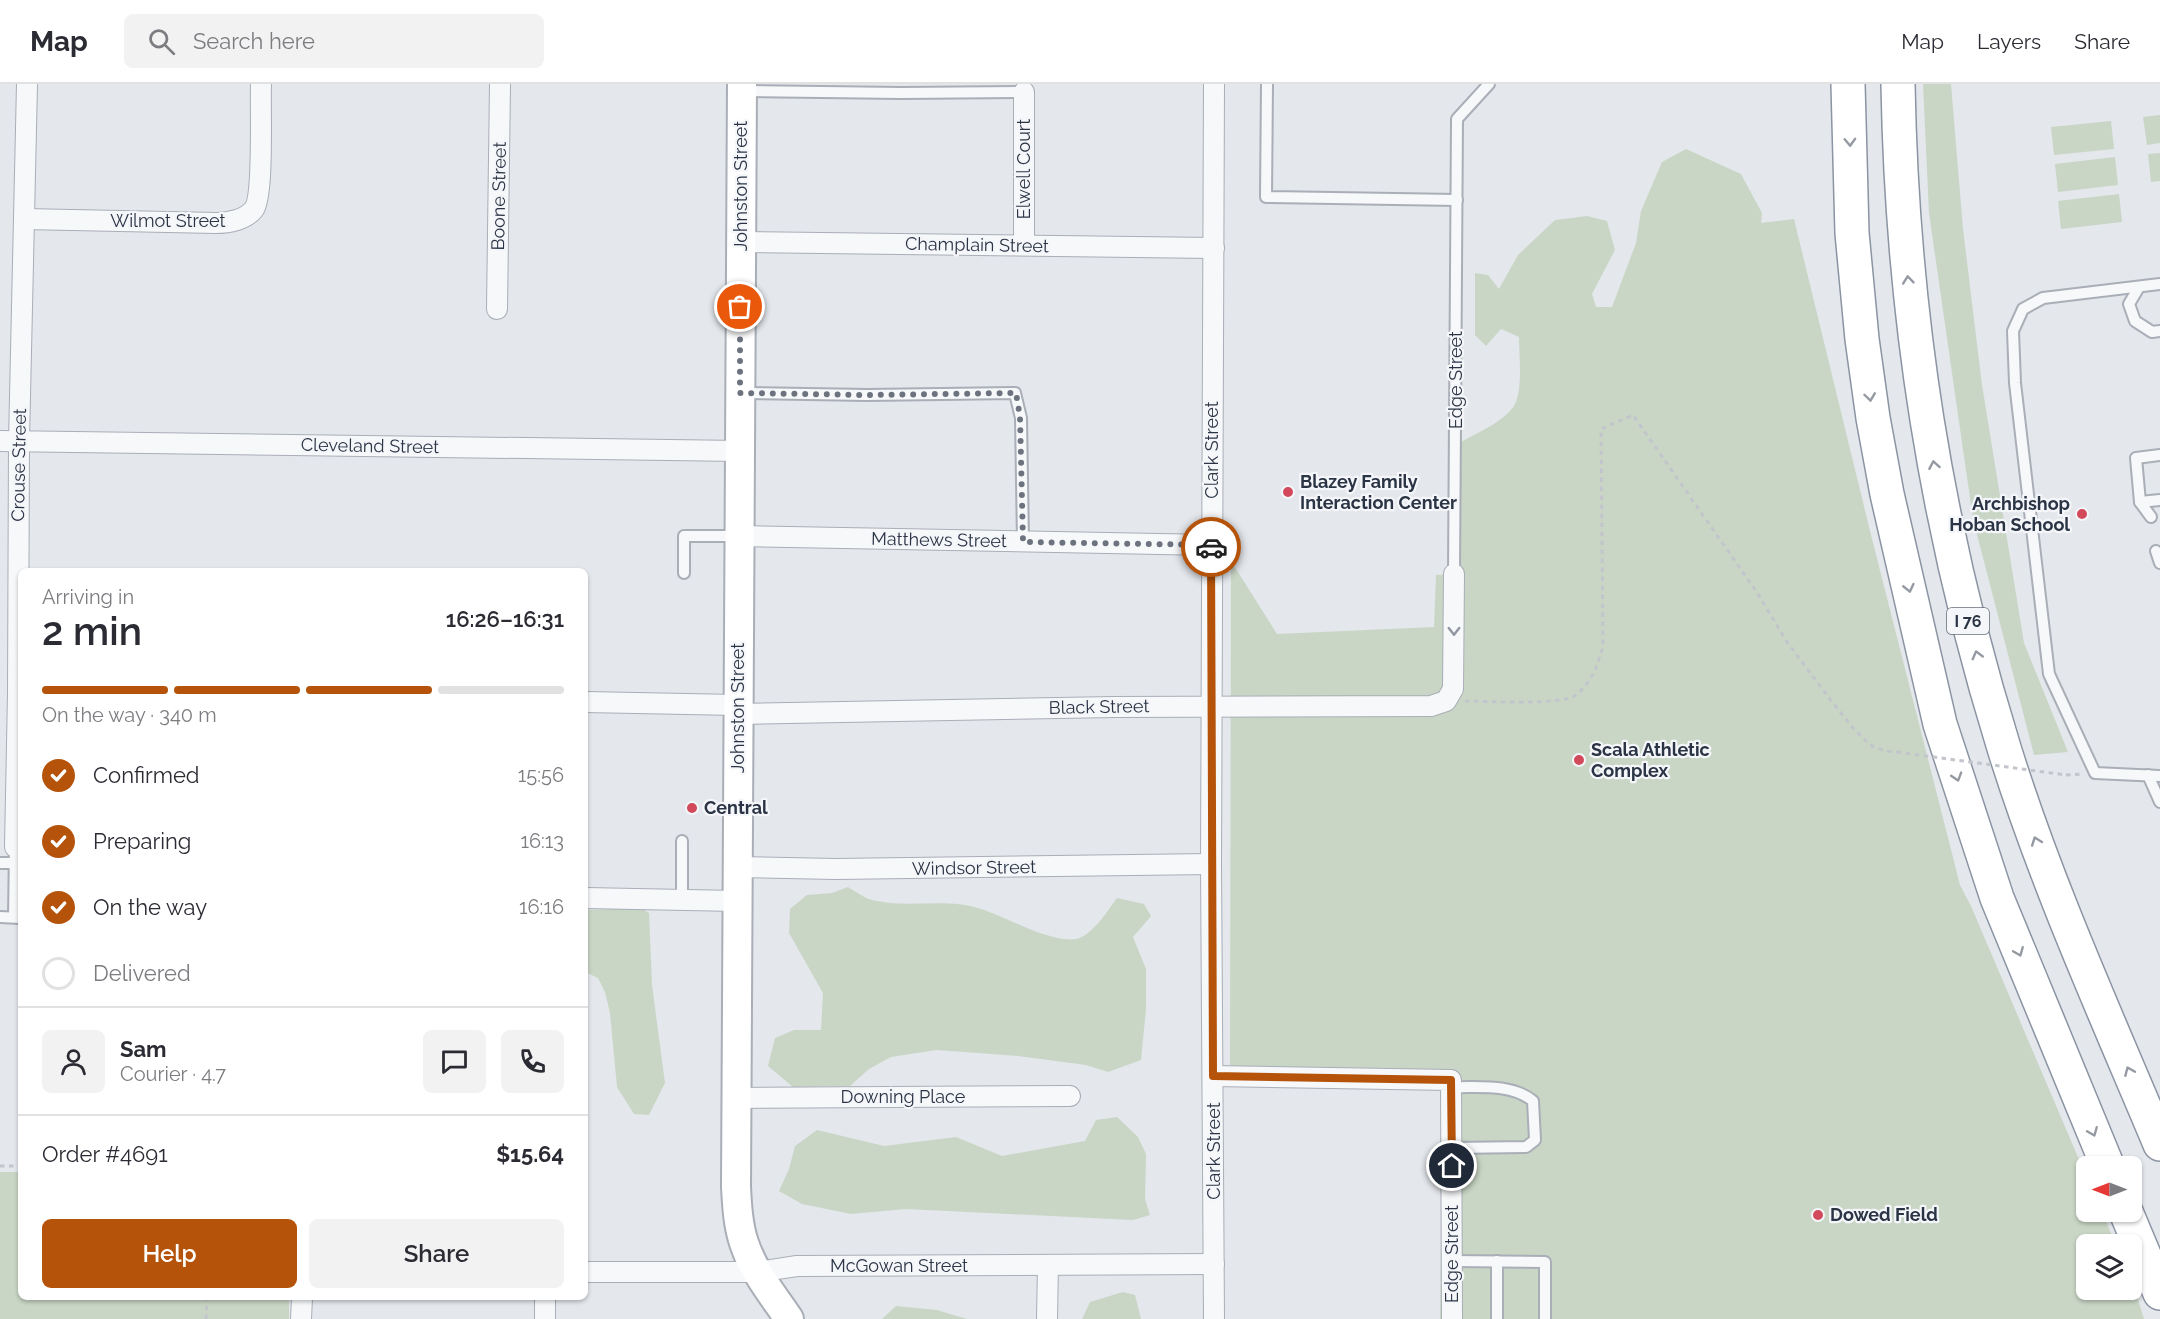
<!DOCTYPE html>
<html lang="en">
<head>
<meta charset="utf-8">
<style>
	body { margin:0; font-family:Raleway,sans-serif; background:#f2f2f3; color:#2b2b33; height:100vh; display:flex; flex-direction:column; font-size:22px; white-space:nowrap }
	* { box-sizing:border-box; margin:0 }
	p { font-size:20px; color:#7c7c81 }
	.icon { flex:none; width:33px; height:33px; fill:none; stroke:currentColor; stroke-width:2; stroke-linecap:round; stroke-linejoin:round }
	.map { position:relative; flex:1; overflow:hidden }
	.panel { position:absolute; left:18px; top:484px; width:570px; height:732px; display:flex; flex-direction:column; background:#fff; border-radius:9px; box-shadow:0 2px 4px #0004 }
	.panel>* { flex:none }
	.needle { width:39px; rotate:270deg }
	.controls { position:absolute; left:2076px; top:1072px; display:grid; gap:12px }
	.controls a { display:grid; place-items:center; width:66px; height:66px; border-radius:9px; background:#fff; box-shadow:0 2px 4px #0004; font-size:30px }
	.pin { position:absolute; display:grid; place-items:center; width:51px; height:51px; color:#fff; margin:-26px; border:3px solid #fff; border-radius:50%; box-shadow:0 2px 6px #0007 }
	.courier { position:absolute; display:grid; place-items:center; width:60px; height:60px; margin:-30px; border:4px solid #b45309; border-radius:50%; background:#fff; color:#222; box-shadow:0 2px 8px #0007 }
	.overview em { font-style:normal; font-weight:600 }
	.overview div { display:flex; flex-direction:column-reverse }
	.overview { display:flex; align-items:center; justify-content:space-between; height:102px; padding:0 24px }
	h1 { font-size:39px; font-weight:600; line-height:45px }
	.bar { display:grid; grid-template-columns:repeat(4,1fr); gap:9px 6px; align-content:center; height:72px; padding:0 24px }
	.bar i { height:8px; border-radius:4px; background:#e1e1e2 }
	.bar .current { background:#b45309 }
	.bar p { grid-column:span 4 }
	.line { display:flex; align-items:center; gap:15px; padding:0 24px; border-top:2px solid #e1e1e2 }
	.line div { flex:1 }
	.round { display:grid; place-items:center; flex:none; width:63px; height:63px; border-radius:9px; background:#f2f2f3 }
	ol { padding:0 24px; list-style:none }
	li { display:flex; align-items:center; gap:18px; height:66px }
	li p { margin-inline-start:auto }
	li .icon { padding:6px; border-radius:50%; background:#b45309; color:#fff; stroke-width:4 }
	li:last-child { color:#7c7c81 }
	li i { width:33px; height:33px; border:3px solid #e1e1e2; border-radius:50% }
	.button { display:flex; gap:12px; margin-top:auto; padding:12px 24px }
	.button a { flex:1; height:69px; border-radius:9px; background:#b45309; color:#fff; font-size:24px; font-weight:600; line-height:69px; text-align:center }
	.button a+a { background:#f2f2f3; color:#2b2b33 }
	header { display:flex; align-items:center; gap:36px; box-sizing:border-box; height:84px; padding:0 30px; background:#fff; border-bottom:2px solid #e1e1e2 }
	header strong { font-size:28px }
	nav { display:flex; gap:33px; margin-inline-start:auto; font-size:21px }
	.search { width:420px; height:54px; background:#f2f2f3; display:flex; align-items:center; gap:15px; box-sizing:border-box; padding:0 21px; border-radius:9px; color:#7c7c81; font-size:22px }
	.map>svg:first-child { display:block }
</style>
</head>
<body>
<header>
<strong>Map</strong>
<div class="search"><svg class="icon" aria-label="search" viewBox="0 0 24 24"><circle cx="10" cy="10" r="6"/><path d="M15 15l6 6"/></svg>Search here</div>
<nav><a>Map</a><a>Layers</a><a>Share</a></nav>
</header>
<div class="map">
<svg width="2160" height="1235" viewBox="0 0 2160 1235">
	<rect width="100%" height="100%" fill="#e4e7ec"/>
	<g fill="#c9d6c5">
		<polygon points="1923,0 1951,0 1963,145 1982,301 2024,559 2068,668 2034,671 1973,435 1929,129"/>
		<polygon points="2160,31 2160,59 2147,61 2143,33"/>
		<polygon points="2111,37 2114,65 2054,71 2051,43"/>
		<path d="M1686,65L1741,90L1762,129L1761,139L1794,135L1870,447L1960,801L1971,822L2086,1092V1128H2102L2116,1161H2086V1206H2132V1196L2144,1235H1440L1443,990L1244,986L1230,981L1231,477L1277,550L1434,543L1436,491L1460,490L1461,358C1477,349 1507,336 1515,320C1523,304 1519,270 1519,253L1501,245L1486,262L1475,251V189L1488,191L1499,205L1518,171L1555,136L1587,132L1607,137L1615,166L1592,210L1596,223H1612L1636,159L1641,127L1662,78Z"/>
		<polygon points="2160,69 2160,97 2151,98 2148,70"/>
		<polygon points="2115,73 2118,101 2058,108 2055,80"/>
		<polygon points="2119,110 2122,138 2061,145 2058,117"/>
		<path d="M848,803C855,807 864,814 872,816C908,825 945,813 981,825C1007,833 1049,859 1076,855C1092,852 1108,826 1117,814L1144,820L1151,832L1133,853L1146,885V925L1141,976L1108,988L1086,981L1018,972L937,966L891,973L869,985L850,1002L793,1003L768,982L775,954L794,946H821L823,909L789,849L790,825L807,811L832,809Z"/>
		<polygon points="641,824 649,829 652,901 665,999 649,1031 634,1030 617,1003 610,929 605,908 598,894 585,888 585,826"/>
		<polygon points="1117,1033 1138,1053 1146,1070 1145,1115 1150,1131 1133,1136 906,1125 851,1130 802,1120 779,1107 789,1085 795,1062 817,1046 884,1062 956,1053 1002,1072 1085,1057 1096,1036"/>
		<polygon points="0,1088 21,1088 21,1214 289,1214 289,1235 0,1235"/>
		<polygon points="1123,1208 1135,1211 1141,1235 1082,1235 1090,1218"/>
		<polygon points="896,1222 937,1226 967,1235 882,1235"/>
	</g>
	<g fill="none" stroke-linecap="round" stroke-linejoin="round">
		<defs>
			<g id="service">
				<polyline points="1267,0 1266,113 1457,116"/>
				<polyline points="742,7 901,9 1024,8"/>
				<polyline points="2160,200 2043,214 2023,225 2013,247 2015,299 2049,590 2095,689 2160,692"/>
				<polyline points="2139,203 2129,220 2135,237 2152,248 2160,247"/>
				<polyline points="741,309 867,311 1015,309 1021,334 1023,458"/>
				<polyline points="2160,371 2136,374 2140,418 2160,416"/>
				<polyline points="2140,418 2151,433"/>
				<polyline points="2156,467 2160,479"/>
				<polyline points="684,489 684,452 739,452"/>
				<polyline points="1454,490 1457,35 1489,0"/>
				<polyline points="2148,691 2160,718"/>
				<polyline points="682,757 682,816"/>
				<polyline points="0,779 14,779 20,782"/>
				<polyline points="0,833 20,834"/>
				<polyline points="14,833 15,763"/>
				<path d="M1451,1003C1478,1004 1511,999 1533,1017L1535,1056L1526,1063L1452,1064"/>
				<polyline points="1452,1177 1545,1178 1545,1235"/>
				<polyline points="1497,1235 1497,1177"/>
			</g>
			<g id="minor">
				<polyline points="1214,0 1211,780 1214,1235"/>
				<polyline points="1024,8 1024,161"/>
				<path d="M24,135L216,139C228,139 246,136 254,125C264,111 260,22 261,0"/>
				<polyline points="740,158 1214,164"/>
				<polyline points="497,225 500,0"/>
				<polyline points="0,357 740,367"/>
				<polyline points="739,452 1211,461"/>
				<polyline points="585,618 737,621"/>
				<polyline points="738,630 1114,623 1431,622 1446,617 1453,605 1454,490"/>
				<polyline points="15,763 18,609 19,357 27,0"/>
				<polyline points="737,783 836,785 1211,780"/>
				<polyline points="585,814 737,817"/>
				<polyline points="1213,992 1451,996 1452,1235"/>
				<polyline points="735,1014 1070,1012"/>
				<polyline points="585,1188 757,1188 797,1182 1214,1180"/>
				<polyline points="301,1235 302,1214"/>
				<polyline points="545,1235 545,1214"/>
				<polyline points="1047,1235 1048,1181"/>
			</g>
			<path id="secondary" d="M742,0L736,1103C737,1122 738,1141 744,1159C753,1187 773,1211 789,1235"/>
			<g id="motorway">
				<polyline points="1848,0 1852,149 1862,255 1873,334 1887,410 1940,640 1997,814 2108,1083"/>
				<path d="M1898,0C1902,229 1936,445 2004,664C2046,799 2105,929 2160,1060"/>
				<polyline points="2126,1128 2160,1209"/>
			</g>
		</defs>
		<use href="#service" stroke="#a9aeb7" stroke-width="14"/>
		<use href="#minor" stroke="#a9aeb7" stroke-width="22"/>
		<use href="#secondary" stroke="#a9aeb7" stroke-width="32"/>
		<use href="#motorway" stroke="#8b94a3" stroke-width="36"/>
		<g stroke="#c2c5cb" stroke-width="3" stroke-dasharray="4.5 4.5" stroke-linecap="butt">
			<path d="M1465,617C1487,617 1562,622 1576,611C1592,598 1597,582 1603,563L1601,345L1633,331L1758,510L1787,558L1829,614L1853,644L1870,661L1885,667L1897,668"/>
			<polyline points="2066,691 2082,690"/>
			<polyline points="0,1082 21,1082"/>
			<polyline points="206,1235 207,1214"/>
		</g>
		<use href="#service" stroke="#f7f8fa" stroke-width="10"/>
		<use href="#minor" stroke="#f7f8fa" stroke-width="20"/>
		<use href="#secondary" stroke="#fff" stroke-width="28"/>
		<use href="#motorway" stroke="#fff" stroke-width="33"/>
		<polyline stroke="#c2c5cb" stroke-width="3" stroke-dasharray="4.5 4.5" stroke-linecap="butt" points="1897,668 2066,691"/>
	</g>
	<defs><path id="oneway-chevron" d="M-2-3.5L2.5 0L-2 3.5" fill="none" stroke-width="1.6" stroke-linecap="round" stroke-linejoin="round" transform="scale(1.5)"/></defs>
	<g stroke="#959aa2">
		<use href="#oneway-chevron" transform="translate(1850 58) rotate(88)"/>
		<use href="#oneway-chevron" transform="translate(1908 196) rotate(-96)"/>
		<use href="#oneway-chevron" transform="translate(1870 313) rotate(82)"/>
		<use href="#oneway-chevron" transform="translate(1934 381) rotate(-100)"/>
		<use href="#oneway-chevron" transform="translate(1909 504) rotate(77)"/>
		<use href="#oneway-chevron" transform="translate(1977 571) rotate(-105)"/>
		<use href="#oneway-chevron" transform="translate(1957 693) rotate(73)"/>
		<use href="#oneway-chevron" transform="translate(2036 757) rotate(-110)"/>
		<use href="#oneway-chevron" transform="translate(2019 868) rotate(68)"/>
		<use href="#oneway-chevron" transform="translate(2129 987) rotate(-113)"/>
		<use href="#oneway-chevron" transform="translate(2093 1048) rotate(68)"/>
	</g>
	<use stroke="#9196a0" href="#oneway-chevron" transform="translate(1454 547) rotate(90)"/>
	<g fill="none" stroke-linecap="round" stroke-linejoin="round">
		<polyline stroke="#6c737f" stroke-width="6" stroke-dasharray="0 10.8" points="740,223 740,309 867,311 1016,309 1020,333 1023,458 1211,461 1211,463"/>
		<polyline stroke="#b45309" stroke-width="8" points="1211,463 1213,992 1451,996 1452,1082"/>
	</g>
	<g fill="#d1495b" stroke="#f4f6f9" stroke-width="2">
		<circle cx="1288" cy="408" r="6"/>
		<circle cx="2082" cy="430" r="6"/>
		<circle cx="1579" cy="676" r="6"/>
		<circle cx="692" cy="724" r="6"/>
		<circle cx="1818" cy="1131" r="6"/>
	</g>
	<g text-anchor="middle" stroke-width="4.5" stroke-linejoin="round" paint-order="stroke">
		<rect fill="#f4f6f9" stroke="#676e7b" stroke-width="1.5" x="1947" y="524" width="42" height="26" rx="4.5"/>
		<g font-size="16" font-weight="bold" fill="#2b3445">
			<text x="1968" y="543">I 76</text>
		</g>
		<g font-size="18" fill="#2b3445" stroke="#f4f6f9">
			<text transform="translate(1024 85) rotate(-90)" y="6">Elwell Court</text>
			<text transform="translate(741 102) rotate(-90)" y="6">Johnston Street</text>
			<text transform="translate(499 112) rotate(-89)" y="6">Boone Street</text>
			<text x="168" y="143">Wilmot Street</text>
			<text transform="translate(977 161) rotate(1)" y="6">Champlain Street</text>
			<text transform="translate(1456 296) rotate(-90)" y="6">Edge Street</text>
			<text transform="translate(370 362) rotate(1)" y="6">Cleveland Street</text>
			<text transform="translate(1212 366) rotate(-90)" y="6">Clark Street</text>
			<text transform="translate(19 381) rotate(-89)" y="6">Crouse Street</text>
			<text transform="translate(939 456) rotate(1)" y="6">Matthews Street</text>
			<text transform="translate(1099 623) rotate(-1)" y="6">Black Street</text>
			<text transform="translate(738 624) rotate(-90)" y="6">Johnston Street</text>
			<text transform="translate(974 784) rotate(-1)" y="6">Windsor Street</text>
			<text x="903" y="1019">Downing Place</text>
			<text transform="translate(1214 1067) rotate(-90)" y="6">Clark Street</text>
			<text transform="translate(1452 1170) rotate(-90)" y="6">Edge Street</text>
			<text x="899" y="1188">McGowan Street</text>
		</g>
		<g font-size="18" font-weight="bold" fill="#2b3445" stroke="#f4f6f9" text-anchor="start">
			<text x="1300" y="404">Blazey Family<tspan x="1300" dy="21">Interaction Center</tspan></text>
			<text x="2070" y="426" text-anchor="end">Archbishop<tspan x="2070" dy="21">Hoban School</tspan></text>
			<text x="1591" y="672">Scala Athletic<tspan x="1591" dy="21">Complex</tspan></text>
			<text x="704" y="730">Central</text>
			<text x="1830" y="1137">Dowed Field</text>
		</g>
	</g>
</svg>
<div class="controls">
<a><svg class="needle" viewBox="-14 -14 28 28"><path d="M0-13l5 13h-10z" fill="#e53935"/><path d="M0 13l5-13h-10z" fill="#7c7c81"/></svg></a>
<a><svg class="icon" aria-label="layers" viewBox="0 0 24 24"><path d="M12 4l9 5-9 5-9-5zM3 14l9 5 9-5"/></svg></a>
</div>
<div class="pin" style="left:740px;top:223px;background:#ea580c"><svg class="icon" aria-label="bag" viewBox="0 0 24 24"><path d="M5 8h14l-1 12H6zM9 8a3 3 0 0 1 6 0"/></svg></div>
<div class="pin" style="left:1452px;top:1082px;background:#1f2937"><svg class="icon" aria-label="home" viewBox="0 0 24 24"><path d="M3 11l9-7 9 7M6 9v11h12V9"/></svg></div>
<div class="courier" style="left:1211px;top:463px"><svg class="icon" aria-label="car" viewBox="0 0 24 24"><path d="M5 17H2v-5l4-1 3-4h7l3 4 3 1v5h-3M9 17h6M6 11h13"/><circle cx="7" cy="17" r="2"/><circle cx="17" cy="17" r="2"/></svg></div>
<section class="panel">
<div class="overview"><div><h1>2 min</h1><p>Arriving in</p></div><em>16:26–16:31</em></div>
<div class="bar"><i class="current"></i><i class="current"></i><i class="current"></i><i></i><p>On the way · 340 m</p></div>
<ol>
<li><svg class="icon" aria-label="check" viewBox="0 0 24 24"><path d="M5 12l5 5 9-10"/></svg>Confirmed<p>15:56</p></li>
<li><svg class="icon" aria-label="check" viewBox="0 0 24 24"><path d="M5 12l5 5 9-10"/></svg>Preparing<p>16:13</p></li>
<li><svg class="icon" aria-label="check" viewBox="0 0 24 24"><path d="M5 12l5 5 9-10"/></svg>On the way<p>16:16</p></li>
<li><i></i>Delivered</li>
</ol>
<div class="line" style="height:108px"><a class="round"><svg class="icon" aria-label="person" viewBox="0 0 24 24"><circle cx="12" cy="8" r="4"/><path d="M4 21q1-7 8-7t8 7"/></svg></a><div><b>Sam</b><p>Courier · 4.7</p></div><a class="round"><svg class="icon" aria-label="chat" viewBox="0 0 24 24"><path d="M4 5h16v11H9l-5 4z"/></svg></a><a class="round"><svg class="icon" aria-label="phone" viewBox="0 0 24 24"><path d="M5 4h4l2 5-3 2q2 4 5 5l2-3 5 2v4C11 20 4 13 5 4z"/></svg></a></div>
<div class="line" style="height:78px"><div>Order #4691</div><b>$15.64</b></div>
<div class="button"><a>Help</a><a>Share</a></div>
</section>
</div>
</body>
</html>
